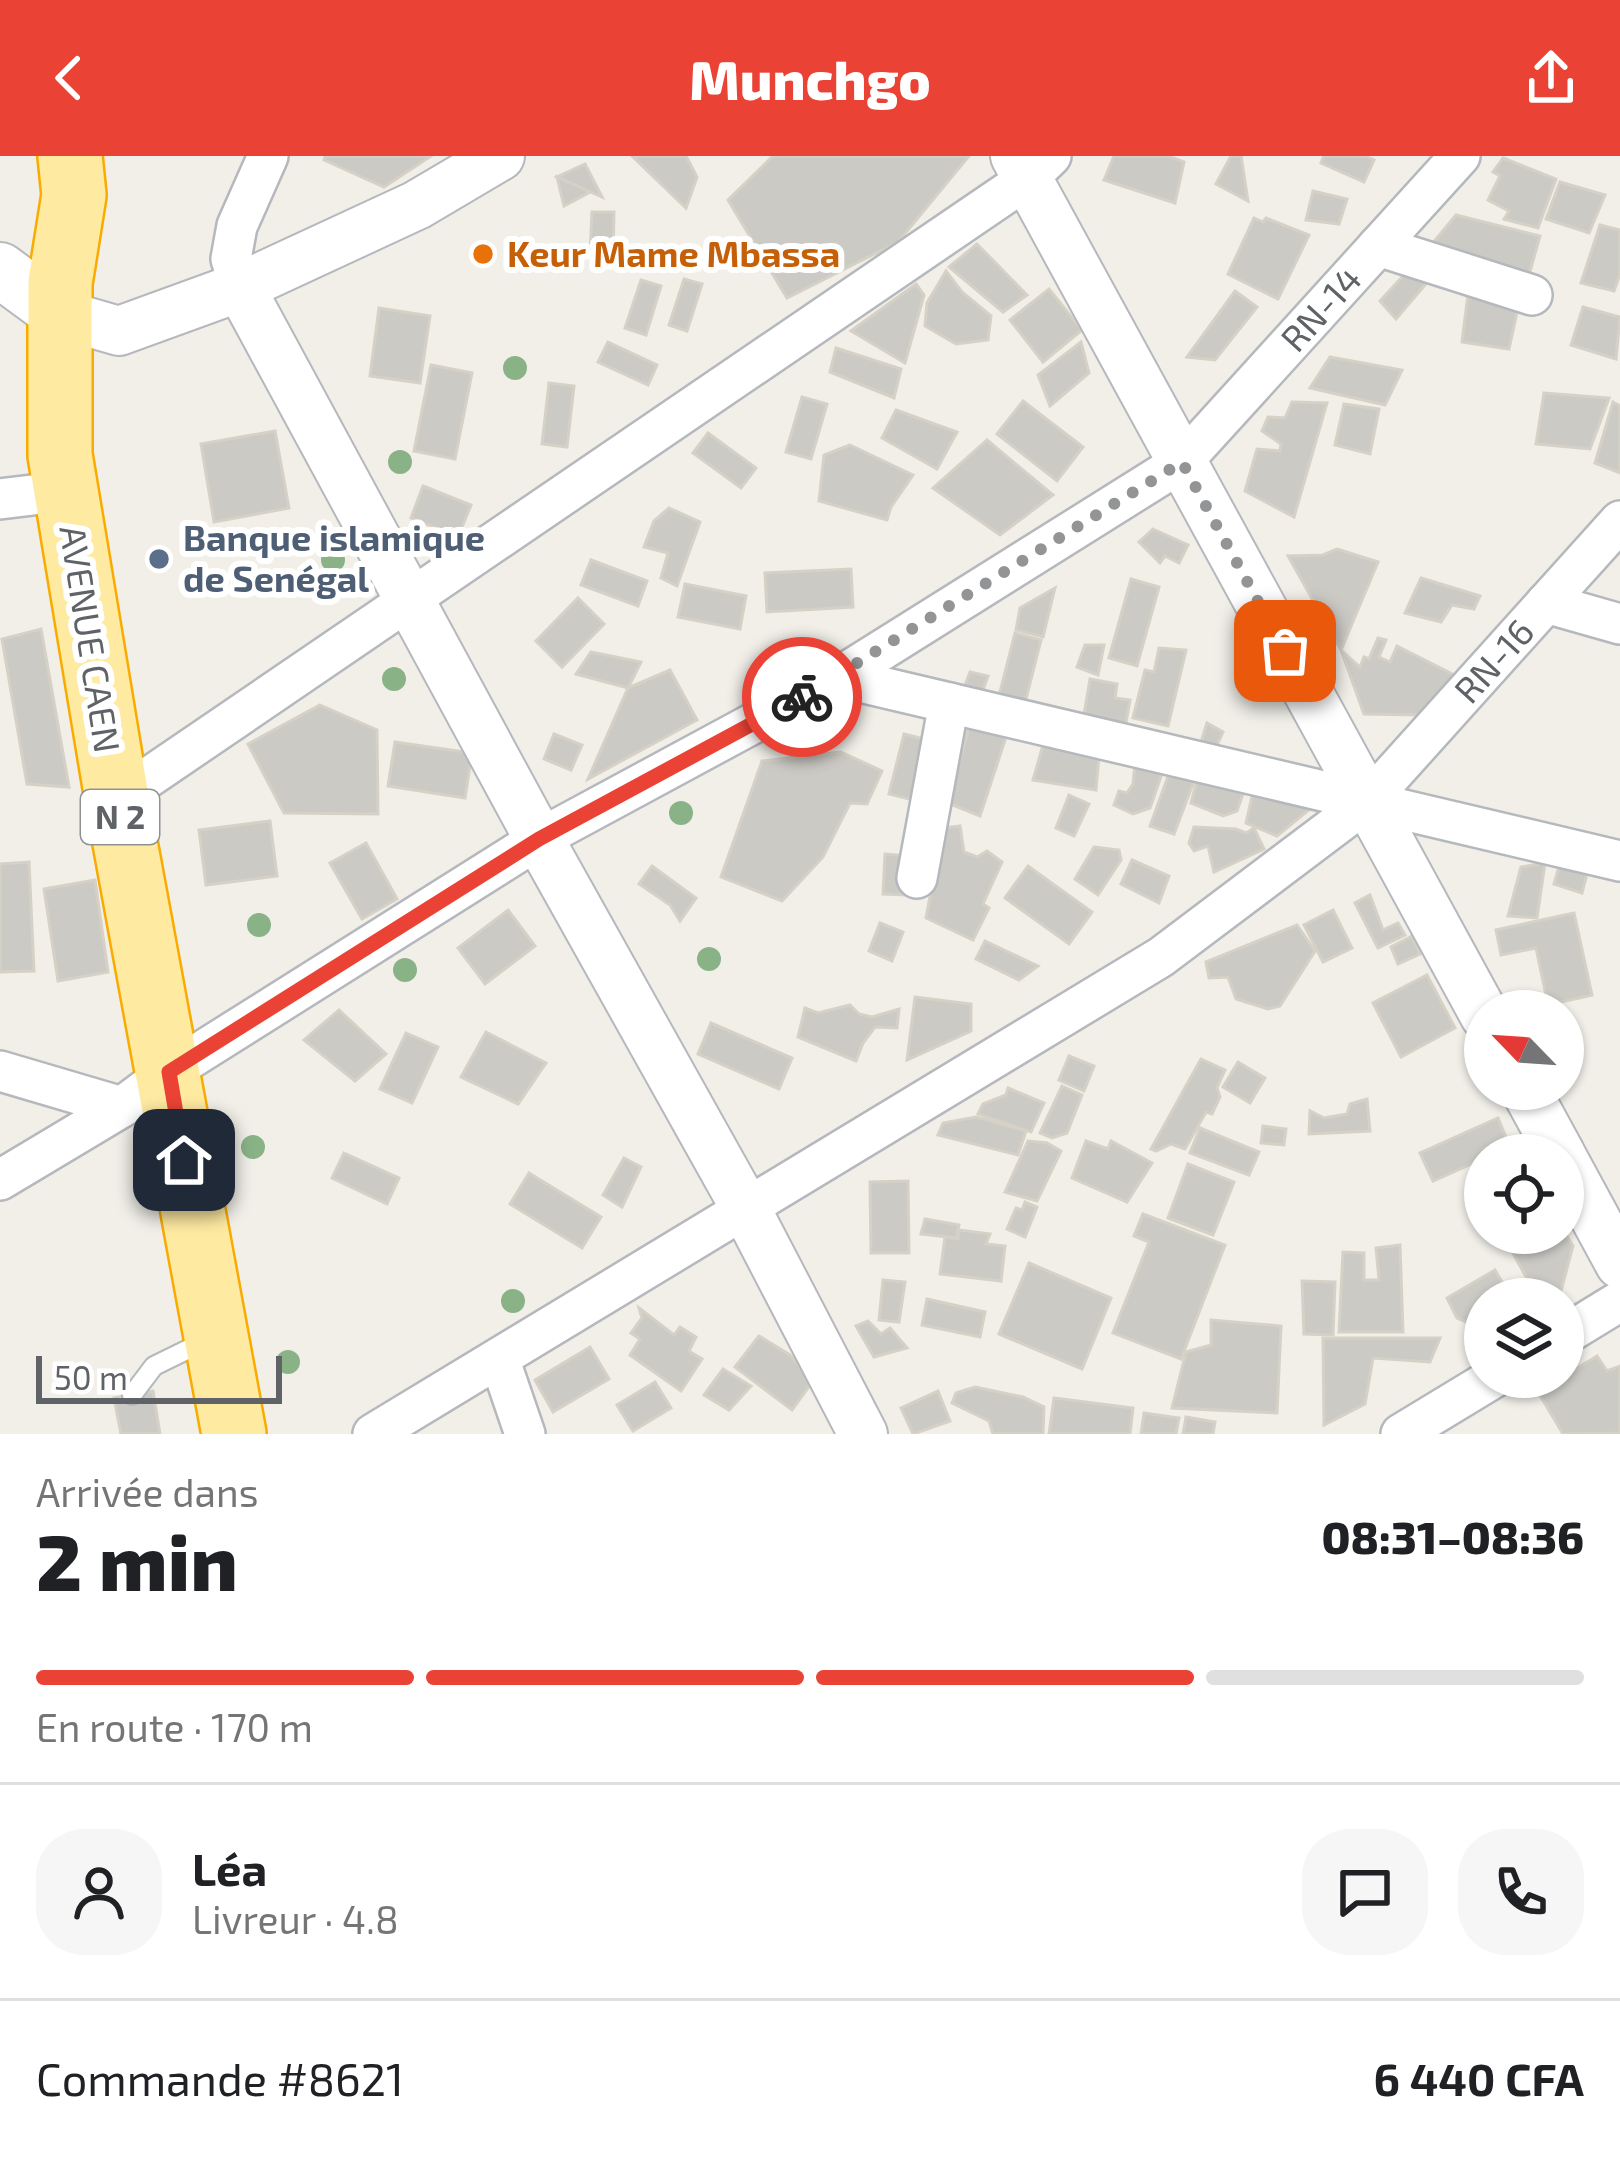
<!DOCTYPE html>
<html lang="fr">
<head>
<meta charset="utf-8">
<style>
	body { margin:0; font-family:"Exo 2",sans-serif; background:#f6f6f6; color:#202124; height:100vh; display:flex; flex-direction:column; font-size:45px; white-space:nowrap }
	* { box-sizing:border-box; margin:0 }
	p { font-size:39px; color:#757577 }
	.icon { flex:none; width:66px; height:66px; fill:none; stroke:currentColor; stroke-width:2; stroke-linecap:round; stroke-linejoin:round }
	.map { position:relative; height:1278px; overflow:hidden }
	.drawer { display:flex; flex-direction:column; background:#fff; flex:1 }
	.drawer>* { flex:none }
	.needle { width:78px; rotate:295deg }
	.fabs { position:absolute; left:1464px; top:834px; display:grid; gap:24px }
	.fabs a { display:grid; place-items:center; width:120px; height:120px; border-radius:50%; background:#fff; box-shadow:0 3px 9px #0004; font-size:60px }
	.scale { position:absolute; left:36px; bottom:30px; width:246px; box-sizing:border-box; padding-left:12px; border:6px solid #5f6368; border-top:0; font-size:33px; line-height:42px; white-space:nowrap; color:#5f6368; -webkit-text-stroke:9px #fff; paint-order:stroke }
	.pin { position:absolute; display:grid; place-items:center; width:102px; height:102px; color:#fff; margin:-51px; border-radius:24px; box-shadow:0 6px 18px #0006 }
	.courier { position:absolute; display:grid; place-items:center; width:120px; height:120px; margin:-60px; border:9px solid #ea4335; border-radius:50%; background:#fff; color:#222; box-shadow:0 3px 15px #0007 }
	.headline em { font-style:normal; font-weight:800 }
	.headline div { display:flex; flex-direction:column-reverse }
	.headline { display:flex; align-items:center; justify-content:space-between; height:204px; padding:0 36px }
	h1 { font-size:78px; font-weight:800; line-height:90px }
	.bar { display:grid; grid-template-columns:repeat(4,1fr); gap:18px 12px; align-content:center; height:144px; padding:0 36px }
	.bar i { height:15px; border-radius:9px; background:#e0e0e0 }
	.bar .current { background:#ea4335 }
	.bar p { grid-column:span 4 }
	.line { display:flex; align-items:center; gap:30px; padding:0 36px; border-top:3px solid #e0e0e0 }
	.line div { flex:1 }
	.round { display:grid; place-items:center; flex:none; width:126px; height:126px; border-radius:48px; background:#f6f6f6 }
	header { display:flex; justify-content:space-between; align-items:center; height:156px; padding:0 36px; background:#ea4335; color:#fff; font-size:54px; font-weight:800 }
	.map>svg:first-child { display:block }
</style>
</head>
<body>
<header><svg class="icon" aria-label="back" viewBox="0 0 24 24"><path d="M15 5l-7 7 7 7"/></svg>Munchgo<svg class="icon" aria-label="share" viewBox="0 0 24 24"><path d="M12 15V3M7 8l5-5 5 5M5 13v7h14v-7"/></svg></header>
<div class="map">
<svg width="1620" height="1278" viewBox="0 0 1620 1278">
	<rect width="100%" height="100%" fill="#f1efe8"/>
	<g fill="#cccac5" stroke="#d6d1c6" stroke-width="3">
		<polygon points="325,0 431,0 384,31 324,4"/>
		<polygon points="632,0 686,0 697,21 686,52"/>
		<polygon points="773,0 969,0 898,86 787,142 728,44"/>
		<polygon points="1114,0 1168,0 1184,6 1175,47 1104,24"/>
		<polygon points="1231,0 1241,0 1248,45 1216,28"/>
		<polygon points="1324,0 1365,0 1374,4 1364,26 1321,7"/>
		<polygon points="1503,2 1556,23 1538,72 1504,63 1509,55 1488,44 1500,20 1493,16"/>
		<polygon points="585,8 602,41 557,21"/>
		<polygon points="557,21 590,36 564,50"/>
		<polygon points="1560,26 1605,39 1589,77 1546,63"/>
		<polygon points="1313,35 1347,43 1339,68 1306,64"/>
		<polygon points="592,56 614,56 613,99 590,98"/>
		<polygon points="1456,59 1540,80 1529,119 1428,93"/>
		<polygon points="1254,62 1263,66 1266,62 1309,79 1278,143 1228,118"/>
		<polygon points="1600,69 1620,74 1620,118 1614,135 1581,127"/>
		<polygon points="977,88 1027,139 1003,156 949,111"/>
		<polygon points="1414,108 1435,117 1396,163 1380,145"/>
		<polygon points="946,115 962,136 991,160 988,184 956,188 925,170 927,147"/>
		<polygon points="684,123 702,128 687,175 669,169"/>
		<polygon points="641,124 661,130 646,179 625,172"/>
		<polygon points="916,128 924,139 905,207 851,175"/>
		<polygon points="1469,130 1520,142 1509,193 1462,186"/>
		<polygon points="1049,133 1082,174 1043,206 1010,164"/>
		<polygon points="1235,135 1257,151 1215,204 1187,201"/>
		<polygon points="1583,151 1620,161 1616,203 1571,189"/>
		<polygon points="379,152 430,160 420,227 370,220"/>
		<polygon points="608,186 657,209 648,229 598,206"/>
		<polygon points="1081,186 1089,217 1050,250 1038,219"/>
		<polygon points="836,192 901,213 894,242 830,216"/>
		<polygon points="1330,201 1402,214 1385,249 1310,232"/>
		<polygon points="431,209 472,217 455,303 414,295"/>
		<polygon points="549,227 574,230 567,291 542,288"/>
		<polygon points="1544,237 1609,242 1590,293 1536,288"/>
		<polygon points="802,241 827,248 811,303 786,296"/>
		<polygon points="1023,245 1083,291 1057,325 997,278"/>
		<polygon points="1292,246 1327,247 1294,361 1245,335 1257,293 1280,295 1281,288 1262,275 1268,261 1285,262"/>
		<polygon points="1613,246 1620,250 1620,317 1595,307"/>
		<polygon points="1344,248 1379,253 1370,298 1335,289"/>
		<polygon points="896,254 957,276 937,313 882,282"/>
		<polygon points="275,275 289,352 214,366 201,288"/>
		<polygon points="708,277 756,312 741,332 693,297"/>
		<polygon points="987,284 1053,339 1000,379 933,332"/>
		<polygon points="850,289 913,319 891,351 887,364 819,345 824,299"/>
		<polygon points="423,330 471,349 458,381 411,362"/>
		<polygon points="669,352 700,366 677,430 661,422 668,397 644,391 654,365"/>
		<polygon points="1153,373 1188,389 1179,407 1165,400 1160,407 1139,386"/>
		<polygon points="1337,393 1378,406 1341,494 1288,400 1323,399"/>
		<polygon points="591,404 647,425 638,450 581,429"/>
		<polygon points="851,413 853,451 767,456 765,417"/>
		<polygon points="1421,422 1480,440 1474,453 1452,449 1441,466 1405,457"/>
		<polygon points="1131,423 1159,431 1137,510 1109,502"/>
		<polygon points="685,428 746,440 740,473 678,461"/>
		<polygon points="1055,432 1043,481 1016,474 1020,452"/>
		<polygon points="578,442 604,468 562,511 536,485"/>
		<polygon points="41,473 69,631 27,628 2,483"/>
		<polygon points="1015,477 1041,484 1025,547 999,540"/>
		<polygon points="1378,482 1386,484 1379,501 1390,506 1397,490 1460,522 1423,559 1364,558 1341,494 1360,511 1364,501 1369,503"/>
		<polygon points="1085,489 1104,489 1098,519 1077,511"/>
		<polygon points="1159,492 1186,494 1168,570 1133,562 1145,514 1154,516"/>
		<polygon points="591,496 641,506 628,532 576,518"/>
		<polygon points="670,514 697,564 588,623 628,532"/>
		<polygon points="970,516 988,520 983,534 965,529"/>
		<polygon points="1090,523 1117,528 1115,542 1130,544 1124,578 1082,570"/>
		<polygon points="320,549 377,574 378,658 284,657 248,588"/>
		<polygon points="1207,567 1223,576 1213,598 1201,586"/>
		<polygon points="969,571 1008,575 980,660 948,647"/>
		<polygon points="554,578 582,589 571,614 544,603"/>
		<polygon points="904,578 936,586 921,646 889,638"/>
		<polygon points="395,586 472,597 465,642 388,630"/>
		<polygon points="1043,589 1099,600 1096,634 1033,624"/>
		<polygon points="841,596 882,615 867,648 850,647 823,701 782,745 721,721 762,605"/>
		<polygon points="1135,608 1164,612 1150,652 1133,658 1114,649 1119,635 1127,637 1133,628"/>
		<polygon points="1171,612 1196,620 1174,678 1150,670"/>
		<polygon points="1198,620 1245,632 1237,655 1223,660 1191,647"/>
		<polygon points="1253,636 1302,642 1310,653 1277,680 1246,667"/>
		<polygon points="1069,639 1089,648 1074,680 1056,672"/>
		<polygon points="270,665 277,720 206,729 199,674"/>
		<polygon points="960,670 964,696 977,701 987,695 1002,706 983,748 989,752 973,784 926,762 943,672"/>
		<polygon points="1194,671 1236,673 1246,677 1254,672 1264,693 1214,716 1208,690 1194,695 1189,687"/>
		<polygon points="366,687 397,743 362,763 330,707"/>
		<polygon points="1094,691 1119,694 1121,704 1098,739 1075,723"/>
		<polygon points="885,698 909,700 907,739 883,738"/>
		<polygon points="1562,700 1590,706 1582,737 1554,728"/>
		<polygon points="1132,704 1169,720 1159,747 1121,728"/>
		<polygon points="29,706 34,815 0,816 0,708"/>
		<polygon points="1545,707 1537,762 1508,760 1521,711"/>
		<polygon points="652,710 696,742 680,765 670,749 639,728"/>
		<polygon points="1028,710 1092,756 1069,788 1005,742"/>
		<polygon points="95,724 108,816 58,825 44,733"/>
		<polygon points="1370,739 1383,774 1398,767 1405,779 1378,792 1355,747"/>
		<polygon points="508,754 535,790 485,828 458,792"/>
		<polygon points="1333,754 1352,792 1323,806 1304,769"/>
		<polygon points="1574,757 1592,839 1548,849 1536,792 1501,799 1496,774"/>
		<polygon points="880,767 903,776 892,805 869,795"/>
		<polygon points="1297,769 1315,795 1280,850 1268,853 1236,843 1228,821 1209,822 1206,806"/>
		<polygon points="1412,780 1420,798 1398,808 1391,791"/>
		<polygon points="985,785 1038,810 1019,824 976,803"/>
		<polygon points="1427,819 1455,872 1401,901 1373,847"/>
		<polygon points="915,841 971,848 971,875 907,904"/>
		<polygon points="850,849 859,858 872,861 899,853 897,872 875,871 863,887 856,905 798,881 805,852 818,857"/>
		<polygon points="339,854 386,898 355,925 304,884"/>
		<polygon points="711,867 792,902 779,933 698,898"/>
		<polygon points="486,876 546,907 518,948 461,921"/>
		<polygon points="406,877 438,891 412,947 380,933"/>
		<polygon points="1069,900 1094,910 1084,935 1059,924"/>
		<polygon points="1201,903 1225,914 1217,932 1220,941 1212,958 1206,956 1185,993 1171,988 1156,995 1151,993"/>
		<polygon points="1238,906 1265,922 1250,947 1223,931"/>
		<polygon points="1062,930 1082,939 1067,977 1052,982 1040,977"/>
		<polygon points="1008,932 1044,947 1031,976 978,958 983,948 1006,939"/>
		<polygon points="1367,943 1370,975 1309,978 1310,955 1324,962 1347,958 1350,948"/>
		<polygon points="976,961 1026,975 1018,999 938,979 943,967"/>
		<polygon points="1498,962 1510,991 1433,1025 1420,997"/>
		<polygon points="1263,970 1286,973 1284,989 1261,987"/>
		<polygon points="1200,972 1259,996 1249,1019 1190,997"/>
		<polygon points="1028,985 1047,987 1061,995 1037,1045 1005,1036"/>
		<polygon points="1086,985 1108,993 1111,985 1152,1007 1127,1046 1072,1022"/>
		<polygon points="344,997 399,1022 387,1048 332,1022"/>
		<polygon points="624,1002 641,1011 622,1051 603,1039"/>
		<polygon points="1188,1008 1234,1026 1213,1079 1168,1062"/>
		<polygon points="529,1017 601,1061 582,1092 510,1048"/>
		<polygon points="908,1025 909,1097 871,1097 870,1026"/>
		<polygon points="1025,1046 1037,1051 1025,1081 1007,1073 1016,1052 1022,1054"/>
		<polygon points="1143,1058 1225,1089 1181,1203 1113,1177 1149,1086 1134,1080"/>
		<polygon points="925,1063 959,1069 956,1082 921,1078"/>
		<polygon points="959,1074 990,1078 986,1088 1005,1090 1001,1125 940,1118 945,1081 958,1083"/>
		<polygon points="1563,1074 1573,1090 1561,1135 1538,1143 1502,1077 1563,1077"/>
		<polygon points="1400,1089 1403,1176 1339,1176 1343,1096 1364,1097 1364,1124 1379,1124 1376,1092"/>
		<polygon points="1029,1107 1111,1142 1082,1213 999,1178"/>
		<polygon points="1495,1114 1512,1143 1485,1143 1485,1174 1457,1162 1447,1142"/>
		<polygon points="883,1124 905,1126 899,1166 879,1164"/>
		<polygon points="1302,1125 1335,1126 1333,1179 1304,1178"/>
		<polygon points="927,1143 985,1156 980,1181 922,1169"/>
		<polygon points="639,1152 674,1179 680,1171 696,1181 689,1195 702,1203 681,1235 630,1199 640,1183 631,1177 642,1162"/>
		<polygon points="1211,1164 1281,1170 1277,1257 1172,1252 1186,1196 1211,1189"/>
		<polygon points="868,1165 881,1178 890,1172 907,1192 874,1201 856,1170"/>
		<polygon points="759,1180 790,1199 813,1225 792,1254 735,1211"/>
		<polygon points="1323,1182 1440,1182 1430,1206 1373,1202 1365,1248 1324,1269"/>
		<polygon points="590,1191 609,1223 553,1256 535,1224"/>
		<polygon points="1597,1200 1607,1215 1620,1210 1620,1277 1563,1278 1538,1236"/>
		<polygon points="723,1213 751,1230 729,1254 704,1239"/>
		<polygon points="655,1226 671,1252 633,1275 617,1249"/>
		<polygon points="975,1231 1023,1241 1044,1251 1043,1278 993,1278 989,1265 952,1247 956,1237"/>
		<polygon points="153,1235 160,1278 121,1278 114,1242"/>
		<polygon points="938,1235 950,1265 913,1278 901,1252"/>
		<polygon points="1054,1242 1133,1252 1130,1278 1049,1278"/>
		<polygon points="1144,1257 1179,1262 1176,1278 1141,1278"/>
		<polygon points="1186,1261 1215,1266 1213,1278 1183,1278"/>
	</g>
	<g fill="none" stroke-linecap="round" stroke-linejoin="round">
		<defs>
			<polyline id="service" points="132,1239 154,1210 207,1184"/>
			<g id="minor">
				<polyline points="1378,90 1532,139"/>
				<polyline points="240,131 231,103 237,70 268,0"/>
				<polyline points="0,343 66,335"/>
				<polyline points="1546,447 1620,468"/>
				<polyline points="839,521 1620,705"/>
				<polyline points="117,643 1027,23 1051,0"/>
				<polyline points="917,722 949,547"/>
				<polyline points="0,915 122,951"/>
				<polyline points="0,1024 122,951 169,916 539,683 839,521 1182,306 1460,0"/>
				<polyline points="1563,1180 1620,1145"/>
				<polyline points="499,1202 525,1278"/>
				<polyline points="373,1278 1161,801 1368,645 1620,365"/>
				<polyline points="1401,1278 1495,1221"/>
			</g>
			<g id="tertiary">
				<polyline points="1015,0 1485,860"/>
				<polyline points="240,131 539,683 746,1053 863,1278"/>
				<polyline points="60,158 119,175 240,131 417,49 500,0"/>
				<polyline points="1525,933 1561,999"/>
				<polyline points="1563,1003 1620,1108"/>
			</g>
			<polyline id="secondary" points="0,114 60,158"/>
			<polyline id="trunk" points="70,0 74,39 60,127 60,299 117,643 234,1278"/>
		</defs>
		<use href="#service" stroke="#b5b8bc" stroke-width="22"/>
		<use href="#minor" stroke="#b5b8bc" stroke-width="44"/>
		<use href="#tertiary" stroke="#b5b8bc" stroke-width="52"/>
		<use href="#secondary" stroke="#b6babf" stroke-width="58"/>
		<use href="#trunk" stroke="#f9ab00" stroke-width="68"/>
		<use href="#service" stroke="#fff" stroke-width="18"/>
		<use href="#minor" stroke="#fff" stroke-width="39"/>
		<use href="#tertiary" stroke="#fff" stroke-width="48"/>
		<use href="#secondary" stroke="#fff" stroke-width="54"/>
		<use href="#trunk" stroke="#feeaa1" stroke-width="63"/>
	</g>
	<g fill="#89b387">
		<circle cx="515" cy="212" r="12"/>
		<circle cx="400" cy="306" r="12"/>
		<circle cx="333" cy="404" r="12"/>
		<circle cx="394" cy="523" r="12"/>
		<circle cx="681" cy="657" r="12"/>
		<circle cx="259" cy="769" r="12"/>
		<circle cx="709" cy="803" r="12"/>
		<circle cx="405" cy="814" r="12"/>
		<circle cx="253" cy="991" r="12"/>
		<circle cx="513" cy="1145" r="12"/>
		<circle cx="288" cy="1206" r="12"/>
	</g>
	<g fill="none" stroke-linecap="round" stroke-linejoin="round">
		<polyline stroke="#929495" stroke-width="12" stroke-dasharray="0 21.6" points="802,541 1182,306 1285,495"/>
		<polyline stroke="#ea4335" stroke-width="15" points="184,1004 169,916 539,683 802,541"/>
	</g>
	<circle fill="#e8710a" stroke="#fff" stroke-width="4.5" cx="483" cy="98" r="12"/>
	<circle fill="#5c6f8a" stroke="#fff" stroke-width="4.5" cx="159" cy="403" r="12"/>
	<g text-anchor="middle" stroke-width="12" stroke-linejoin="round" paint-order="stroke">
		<rect fill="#fff" stroke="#8f9295" stroke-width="3" x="81" y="634" width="78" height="54" rx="9"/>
		<g font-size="33" font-weight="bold" fill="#5f6368">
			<text x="120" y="673">N 2</text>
		</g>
		<g font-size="36" font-weight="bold" fill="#c56008" stroke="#fff" text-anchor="start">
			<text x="507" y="111">Keur Mame Mbassa</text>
		</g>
		<g font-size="36" fill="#5f6368" stroke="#fff">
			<text transform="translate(1321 153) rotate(-48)" y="13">RN-14</text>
			<text transform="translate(90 483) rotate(81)" y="13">AVENUE CAEN</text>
			<text transform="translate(1494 505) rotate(-48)" y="13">RN-16</text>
		</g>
		<g font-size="36" font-weight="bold" fill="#4e5e75" stroke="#fff" text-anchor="start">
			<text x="183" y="395">Banque islamique<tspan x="183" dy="41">de Senégal</tspan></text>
		</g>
	</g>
</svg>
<div class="fabs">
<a><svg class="needle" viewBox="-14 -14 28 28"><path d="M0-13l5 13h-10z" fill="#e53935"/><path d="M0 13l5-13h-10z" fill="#757577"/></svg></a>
<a><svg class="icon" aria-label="locate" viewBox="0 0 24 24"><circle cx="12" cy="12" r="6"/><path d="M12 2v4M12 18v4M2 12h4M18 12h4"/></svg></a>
<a><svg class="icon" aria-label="layers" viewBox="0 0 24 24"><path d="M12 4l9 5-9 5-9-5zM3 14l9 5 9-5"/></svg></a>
</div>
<div class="scale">50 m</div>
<div class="pin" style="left:1285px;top:495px;background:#ea580c"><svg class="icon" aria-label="bag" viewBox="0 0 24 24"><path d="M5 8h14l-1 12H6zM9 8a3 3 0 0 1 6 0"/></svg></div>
<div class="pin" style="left:184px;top:1004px;background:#1f2937"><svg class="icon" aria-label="home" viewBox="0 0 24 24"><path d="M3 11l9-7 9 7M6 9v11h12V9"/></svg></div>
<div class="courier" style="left:802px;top:541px"><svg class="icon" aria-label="bike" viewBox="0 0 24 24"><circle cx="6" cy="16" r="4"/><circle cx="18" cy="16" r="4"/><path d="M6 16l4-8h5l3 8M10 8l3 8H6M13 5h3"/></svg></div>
</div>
<section class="drawer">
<div class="headline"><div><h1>2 min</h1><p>Arrivée dans</p></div><em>08:31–08:36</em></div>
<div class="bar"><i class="current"></i><i class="current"></i><i class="current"></i><i></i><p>En route · 170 m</p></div>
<div class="line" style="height:216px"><a class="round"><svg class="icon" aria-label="person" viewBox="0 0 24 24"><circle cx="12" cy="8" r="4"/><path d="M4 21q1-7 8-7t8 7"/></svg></a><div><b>Léa</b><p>Livreur · 4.8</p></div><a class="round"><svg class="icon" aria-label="chat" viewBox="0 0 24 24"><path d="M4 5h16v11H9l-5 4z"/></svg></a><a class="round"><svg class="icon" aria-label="phone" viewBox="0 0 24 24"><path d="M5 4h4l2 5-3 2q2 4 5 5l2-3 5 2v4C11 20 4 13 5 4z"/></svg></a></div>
<div class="line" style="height:156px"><div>Commande #8621</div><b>6 440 CFA</b></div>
</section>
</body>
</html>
